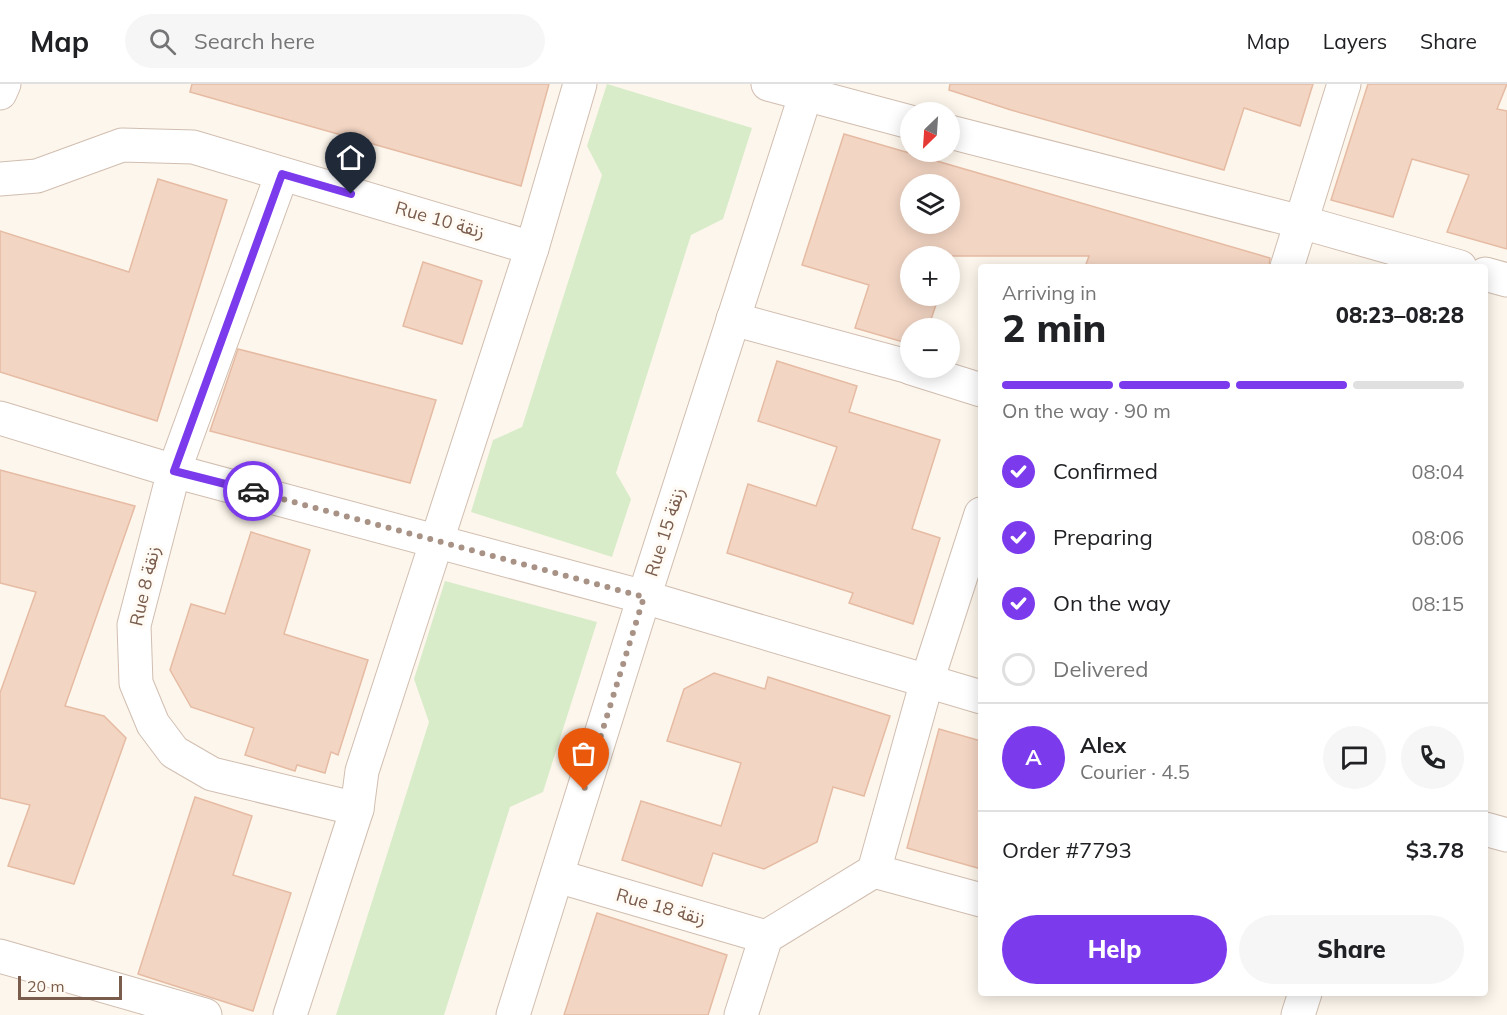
<!DOCTYPE html>
<html lang="en">
<head>
<meta charset="utf-8">
<style>
	body { margin:0; font-family:Mulish,"Noto Sans Arabic",sans-serif; background:#f6f6f6; color:#202124; height:100vh; display:flex; flex-direction:column; font-size:22px; white-space:nowrap }
	* { box-sizing:border-box; margin:0 }
	p { font-size:20px; color:#757577 }
	.icon { flex:none; width:33px; height:33px; fill:none; stroke:currentColor; stroke-width:2; stroke-linecap:round; stroke-linejoin:round }
	.map { position:relative; flex:1; overflow:hidden }
	.drawer { position:absolute; left:978px; top:180px; width:510px; height:732px; display:flex; flex-direction:column; background:#fff; border-radius:6px; box-shadow:0 3px 15px #0003 }
	.drawer>* { flex:none }
	.needle { width:39px; rotate:205deg }
	.tools { position:absolute; left:900px; top:18px; display:grid; gap:12px }
	.tools a { display:grid; place-items:center; width:60px; height:60px; border-radius:50%; background:#fff; box-shadow:0 3px 15px #0003; font-size:30px }
	.scale { position:absolute; left:18px; bottom:15px; width:104px; box-sizing:border-box; padding-left:6px; border:3px solid #7a5c4d; border-top:0; font-size:16px; line-height:21px; white-space:nowrap; color:#7a5c4d; -webkit-text-stroke:4px #fffaf3; paint-order:stroke }
	.pin { position:absolute; display:grid; place-items:center; width:51px; height:51px; color:#fff; margin:-62px -26px; border-radius:50% 50% 50% 0; rotate:-45deg; box-shadow:0 0 6px #0007 }
	.pin .icon { rotate:45deg }
	.courier { position:absolute; display:grid; place-items:center; width:60px; height:60px; margin:-30px; border:4px solid #7c3aed; border-radius:50%; background:#fff; color:#222; box-shadow:0 2px 8px #0007 }
	.head em { font-style:normal; font-weight:800 }
	.head div { display:flex; flex-direction:column-reverse }
	.head { display:flex; align-items:center; justify-content:space-between; height:102px; padding:0 24px }
	h1 { font-size:39px; font-weight:800; line-height:45px }
	.bar { display:grid; grid-template-columns:repeat(4,1fr); gap:9px 6px; align-content:center; height:72px; padding:0 24px }
	.bar i { height:8px; border-radius:4px; background:#e0e0e0 }
	.bar .active { background:#7c3aed }
	.bar p { grid-column:span 4 }
	.line { display:flex; align-items:center; gap:15px; padding:0 24px; border-top:2px solid #e0e0e0 }
	.line div { flex:1 }
	.round { display:grid; place-items:center; flex:none; width:63px; height:63px; border-radius:32px; background:#f6f6f6 }
	ol { padding:0 24px; list-style:none }
	li { display:flex; align-items:center; gap:18px; height:66px }
	li p { margin-inline-start:auto }
	li .icon { padding:6px; border-radius:50%; background:#7c3aed; color:#fff; stroke-width:4 }
	li:last-child { color:#757577 }
	li i { width:33px; height:33px; border:3px solid #e0e0e0; border-radius:50% }
	.primary-button { display:flex; gap:12px; margin-top:auto; padding:12px 24px }
	.primary-button a { flex:1; height:69px; border-radius:36px; background:#7c3aed; color:#fff; font-size:24px; font-weight:800; line-height:69px; text-align:center }
	.primary-button a+a { background:#f6f6f6; color:#202124 }
	header { display:flex; align-items:center; gap:36px; box-sizing:border-box; height:84px; padding:0 30px; background:#fff; border-bottom:2px solid #e0e0e0 }
	header strong { font-size:28px }
	nav { display:flex; gap:33px; margin-inline-start:auto; font-size:21px }
	.search { width:420px; height:54px; background:#f6f6f6; display:flex; align-items:center; gap:15px; box-sizing:border-box; padding:0 21px; border-radius:33px; color:#757577; font-size:22px }
	.map>svg:first-child { display:block }
</style>
</head>
<body>
<header>
<strong>Map</strong>
<div class="search"><svg class="icon" aria-label="search" viewBox="0 0 24 24"><circle cx="10" cy="10" r="6"/><path d="M15 15l6 6"/></svg>Search here</div>
<nav><a>Map</a><a>Layers</a><a>Share</a></nav>
</header>
<div class="map">
<svg width="1507" height="931" viewBox="0 0 1507 931">
	<rect width="100%" height="100%" fill="#fdf6ec"/>
	<g fill="#d8ecc9">
		<polygon points="607,0 752,44 723,135 691,151 616,389 631,415 612,473 471,428 493,356 522,343 602,91 587,62"/>
		<polygon points="445,497 597,538 543,708 510,723 444,931 336,931 429,638 414,595"/>
	</g>
	<g fill="#f3d5c3" stroke="#e6bba3" stroke-width="1.5" fill-rule="evenodd">
		<polygon points="192,0 549,0 521,102 190,8"/>
		<polygon points="950,0 1313,0 1300,42 1244,24 1224,86 1011,26 949,6"/>
		<polygon points="1368,0 1507,0 1497,25 1507,27 1507,165 1447,148 1469,91 1412,75 1393,133 1331,116"/>
		<path d="M844,50L1270,174L1269,183H1085L1089,172H951L950,178V172H910V212H939L928,244H910V260L855,244L869,201L802,181ZM910,100H950V140H910Z"/>
		<polygon points="158,95 227,116 157,337 0,288 0,147 129,188"/>
		<polygon points="423,178 482,197 462,260 403,242"/>
		<polygon points="238,265 436,316 410,399 210,347"/>
		<polygon points="777,277 857,302 849,328 940,356 912,445 940,454 913,540 849,519 853,509 727,469 748,400 816,422 837,363 758,337"/>
		<polygon points="0,386 135,422 65,622 104,632 126,654 74,800 8,782 30,721 0,714 0,609 36,508 0,499"/>
		<polygon points="251,448 310,466 284,550 368,576 338,671 331,668 325,689 297,681 295,687 245,671 254,644 191,623 170,586 191,520 225,530"/>
		<polygon points="714,589 765,605 768,593 890,632 864,712 833,703 817,758 764,785 713,769 702,802 622,776 641,717 721,742 741,679 667,657 684,605"/>
		<polygon points="939,645 981,657 981,785 907,764"/>
		<polygon points="195,713 252,732 233,791 291,809 253,927 138,890"/>
		<polygon points="597,829 727,871 708,931 564,931"/>
	</g>
	<g fill="none" stroke-linecap="round" stroke-linejoin="round">
		<defs>
			<g id="minor">
				<polyline points="768,0 910,38"/>
				<polyline points="0,9 4,0"/>
				<polyline points="950,48 1301,138 1460,183"/>
				<polyline points="282,90 174,387 134,541 136,599 153,640 174,668 212,690 357,725"/>
				<polyline points="0,95 37,92 122,61 193,63 532,164"/>
				<polyline points="1287,183 1344,0"/>
				<polyline points="1485,190 1507,196"/>
				<polyline points="733,235 910,283"/>
				<polyline points="911,284 981,306"/>
				<polyline points="0,334 174,387 644,513 981,613"/>
				<polyline points="1485,745 1507,751"/>
				<polyline points="874,787 927,597 981,430"/>
				<polyline points="557,792 766,853"/>
				<polyline points="0,872 205,931"/>
				<polyline points="290,931 357,725 362,687 532,164 580,0"/>
				<polyline points="513,931 644,513 809,0"/>
				<polyline points="741,931 766,853 874,787 981,816"/>
				<polyline points="1298,931 1305,909"/>
			</g>
		</defs>
		<use href="#minor" stroke="#d1beb0" stroke-width="35"/>
		<use href="#minor" stroke="#fff" stroke-width="33"/>
	</g>
	<g fill="none" stroke-linecap="round" stroke-linejoin="round">
		<polyline stroke="#a89285" stroke-width="6" stroke-dasharray="0 10.8" points="253,407 644,513 584,706"/>
		<polyline stroke="#7c3aed" stroke-width="8" points="253,407 174,387 282,90 351,110"/>
	</g>
	<g text-anchor="middle" stroke-width="6" stroke-linejoin="round" paint-order="stroke">
		<g font-size="18" fill="#7a5c4d" stroke="#fffaf3">
			<text transform="translate(440 136) rotate(16)" y="6">Rue 10 زنقة</text>
			<text transform="translate(665 448) rotate(-72)" y="6">Rue 15 زنقة</text>
			<text transform="translate(145 502) rotate(-77)" y="6">Rue 8 زنقة</text>
			<text transform="translate(661 823) rotate(16)" y="6">Rue 18 زنقة</text>
		</g>
	</g>
</svg>
<div class="tools">
<a><svg class="needle" viewBox="-14 -14 28 28"><path d="M0-13l5 13h-10z" fill="#e53935"/><path d="M0 13l5-13h-10z" fill="#757577"/></svg></a>
<a><svg class="icon" aria-label="layers" viewBox="0 0 24 24"><path d="M12 4l9 5-9 5-9-5zM3 14l9 5 9-5"/></svg></a>
<a>+</a>
<a>−</a>
</div>
<div class="scale">20 m</div>
<div class="pin" style="left:584px;top:706px;background:#ea580c"><svg class="icon" aria-label="bag" viewBox="0 0 24 24"><path d="M5 8h14l-1 12H6zM9 8a3 3 0 0 1 6 0"/></svg></div>
<div class="pin" style="left:351px;top:110px;background:#1f2937"><svg class="icon" aria-label="home" viewBox="0 0 24 24"><path d="M3 11l9-7 9 7M6 9v11h12V9"/></svg></div>
<div class="courier" style="left:253px;top:407px"><svg class="icon" aria-label="car" viewBox="0 0 24 24"><path d="M5 17H2v-5l4-1 3-4h7l3 4 3 1v5h-3M9 17h6M6 11h13"/><circle cx="7" cy="17" r="2"/><circle cx="17" cy="17" r="2"/></svg></div>
<section class="drawer">
<div class="head"><div><h1>2 min</h1><p>Arriving in</p></div><em>08:23–08:28</em></div>
<div class="bar"><i class="active"></i><i class="active"></i><i class="active"></i><i></i><p>On the way · 90 m</p></div>
<ol>
<li><svg class="icon" aria-label="check" viewBox="0 0 24 24"><path d="M5 12l5 5 9-10"/></svg>Confirmed<p>08:04</p></li>
<li><svg class="icon" aria-label="check" viewBox="0 0 24 24"><path d="M5 12l5 5 9-10"/></svg>Preparing<p>08:06</p></li>
<li><svg class="icon" aria-label="check" viewBox="0 0 24 24"><path d="M5 12l5 5 9-10"/></svg>On the way<p>08:15</p></li>
<li><i></i>Delivered</li>
</ol>
<div class="line" style="height:108px"><b class="round" style="background:#7c3aed;color:#fff">A</b><div><b>Alex</b><p>Courier · 4.5</p></div><a class="round"><svg class="icon" aria-label="chat" viewBox="0 0 24 24"><path d="M4 5h16v11H9l-5 4z"/></svg></a><a class="round"><svg class="icon" aria-label="phone" viewBox="0 0 24 24"><path d="M5 4h4l2 5-3 2q2 4 5 5l2-3 5 2v4C11 20 4 13 5 4z"/></svg></a></div>
<div class="line" style="height:78px"><div>Order #7793</div><b>$3.78</b></div>
<div class="primary-button"><a>Help</a><a>Share</a></div>
</section>
</div>
</body>
</html>
